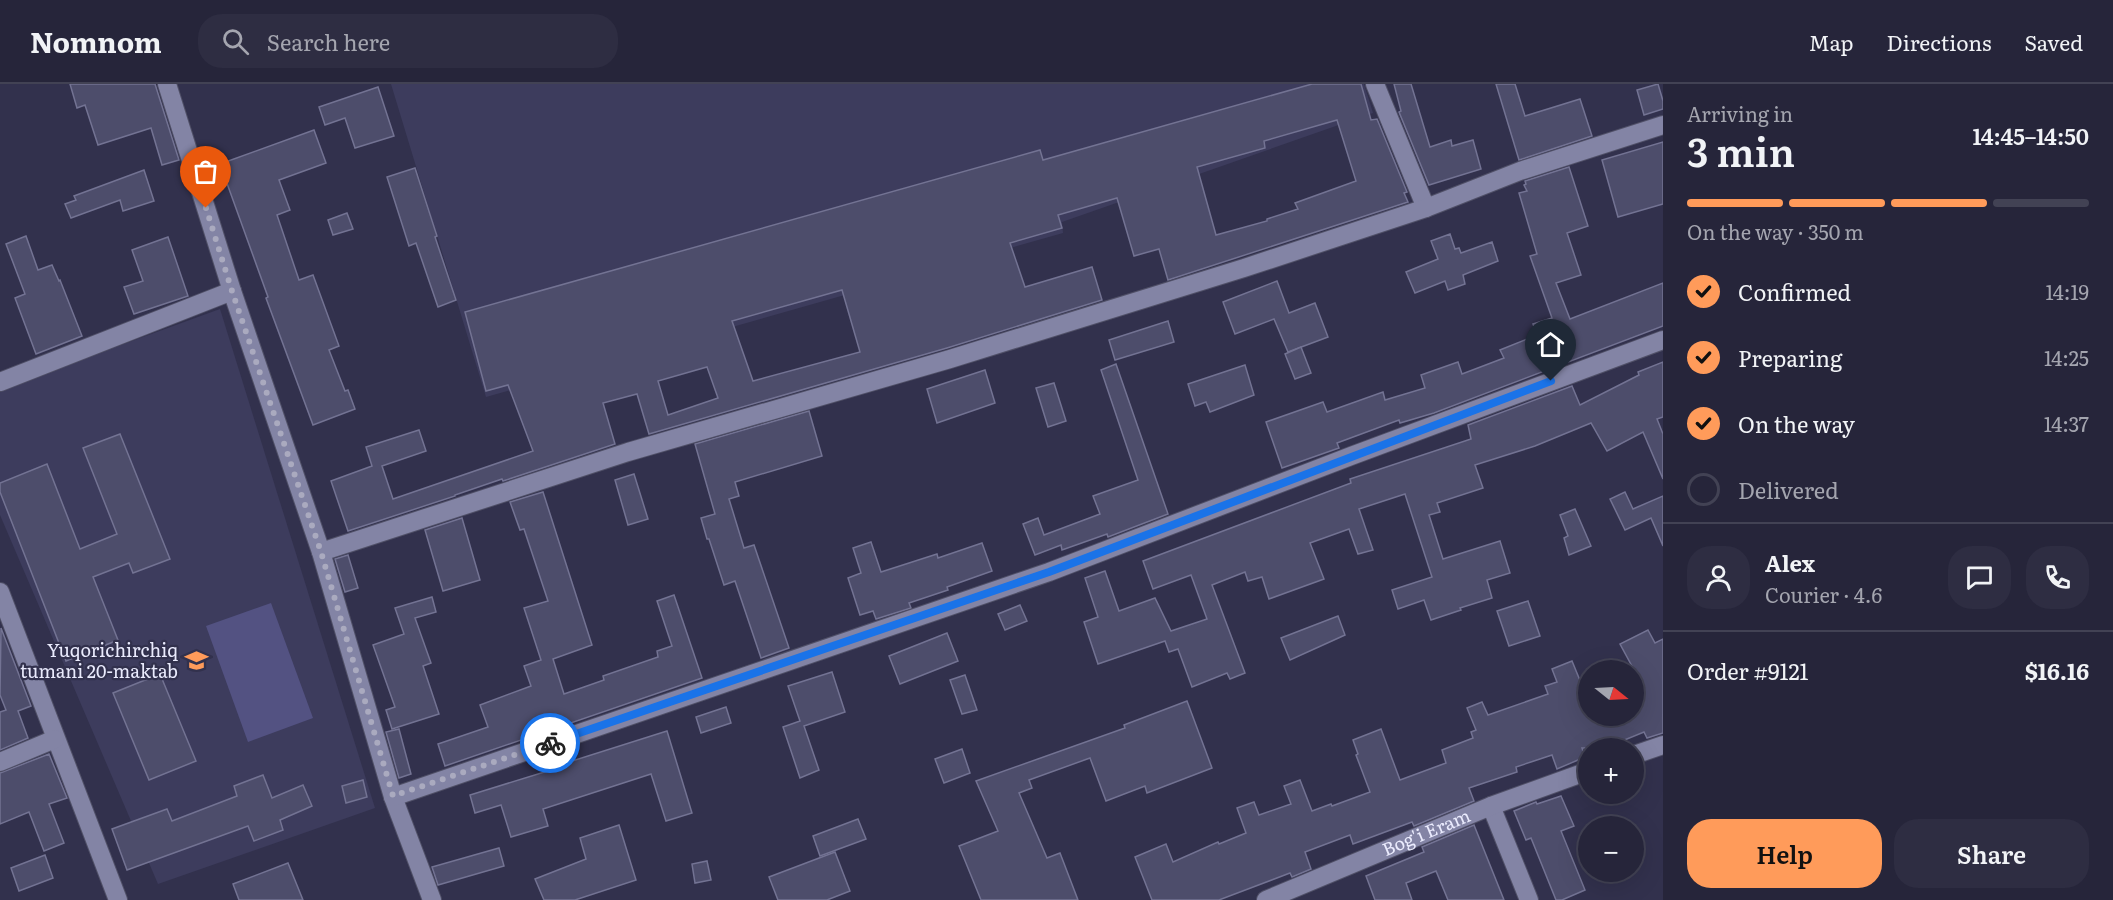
<!DOCTYPE html>
<html lang="en">
<head>
<meta charset="utf-8">
<style>
	body { margin:0; font-family:Literata,serif; background:#2e2d42; color:#f1f3f6; height:100vh; display:flex; flex-direction:column; font-size:22px; white-space:nowrap }
	* { box-sizing:border-box; margin:0 }
	p { font-size:20px; color:#a4a5af }
	.icon { flex:none; width:33px; height:33px; fill:none; stroke:currentColor; stroke-width:2; stroke-linecap:round; stroke-linejoin:round }
	.map { position:relative; flex:1; overflow:hidden }
	.side { display:flex; flex-direction:column; background:#26253a; width:450px }
	.side>* { flex:none }
	.needle { width:39px; rotate:108deg }
	.tools { position:absolute; left:1578px; top:576px; display:grid; gap:12px }
	.tools a { display:grid; place-items:center; width:66px; height:66px; border-radius:50%; background:#26253a; box-shadow:0 6px 24px #0002,0 0 0 2px #424254; font-size:30px }
	.pin { position:absolute; display:grid; place-items:center; width:51px; height:51px; color:#fff; margin:-62px -26px; border-radius:50% 50% 50% 0; rotate:-45deg; box-shadow:0 0 6px #0007 }
	.pin .icon { rotate:45deg }
	.courier { position:absolute; display:grid; place-items:center; width:60px; height:60px; margin:-30px; border:4px solid #1a73e8; border-radius:50%; background:#fff; color:#222; box-shadow:0 2px 8px #0007 }
	.headline em { font-style:normal; font-weight:600 }
	.headline div { display:flex; flex-direction:column-reverse }
	.headline { display:flex; align-items:center; justify-content:space-between; height:102px; padding:0 24px }
	h1 { font-size:39px; font-weight:600; line-height:45px }
	.bar { display:grid; grid-template-columns:repeat(4,1fr); gap:9px 6px; align-content:center; height:72px; padding:0 24px }
	.bar i { height:8px; border-radius:4px; background:#424254 }
	.bar .current { background:#ff9b5a }
	.bar p { grid-column:span 4 }
	.line { display:flex; align-items:center; gap:15px; padding:0 24px; border-top:2px solid #424254 }
	.line div { flex:1 }
	.round { display:grid; place-items:center; flex:none; width:63px; height:63px; border-radius:24px; background:#2e2d42 }
	ol { padding:0 24px; list-style:none }
	li { display:flex; align-items:center; gap:18px; height:66px }
	li p { margin-inline-start:auto }
	li .icon { padding:6px; border-radius:50%; background:#ff9b5a; color:#111; stroke-width:4 }
	li:last-child { color:#a4a5af }
	li i { width:33px; height:33px; border:3px solid #424254; border-radius:50% }
	.button { display:flex; gap:12px; margin-top:auto; padding:12px 24px }
	.button a { flex:1; height:69px; border-radius:24px; background:#ff9b5a; color:#111; font-size:24px; font-weight:600; line-height:69px; text-align:center }
	.button a+a { background:#2e2d42; color:#f1f3f6 }
	header { display:flex; align-items:center; gap:36px; box-sizing:border-box; height:84px; padding:0 30px; background:#26253a; border-bottom:2px solid #424254 }
	header strong { font-size:28px }
	nav { display:flex; gap:33px; margin-inline-start:auto; font-size:21px }
	.search { width:420px; height:54px; background:#2e2d42; display:flex; align-items:center; gap:15px; box-sizing:border-box; padding:0 21px; border-radius:24px; color:#a4a5af; font-size:22px }
	main { display:flex; flex:1; min-height:0 }
	.map>svg:first-child { display:block }
</style>
</head>
<body>
<header>
<strong>Nomnom</strong>
<div class="search"><svg class="icon" aria-label="search" viewBox="0 0 24 24"><circle cx="10" cy="10" r="6"/><path d="M15 15l6 6"/></svg>Search here</div>
<nav><a>Map</a><a>Directions</a><a>Saved</a></nav>
</header>
<main>
<div class="map">
<svg width="1663" height="816" viewBox="0 0 1663 816">
	<rect width="100%" height="100%" fill="#32314d"/>
	<g fill="#3d3c5d">
		<polygon points="391,0 1364,0 1373,29 1062,138 1063,149 486,313"/>
		<polygon points="220,225 375,724 158,800 0,431 0,305"/>
	</g>
	<polygon fill="#535282" points="271,519 313,634 248,658 206,542"/>
	<g fill="#4d4d6b" stroke="#737393" stroke-width="1.5" fill-rule="evenodd">
		<polygon points="70,0 155,0 179,76 162,81 151,44 98,61 85,21 77,24"/>
		<path d="M1312,0H1361L1371,36L1377,35L1407,108L1404,109L1408,118L1168,196L1159,165L1134,172L1117,114L1058,131L1062,144L1010,159L1025,203L1092,183L1102,216L947,264L649,350L637,310L603,319L615,360L503,397L502,395L455,411V412L348,447L331,397L372,382L366,363L419,346L426,367L382,382L393,415L533,367L508,301L486,307L465,228L1040,66L1043,76ZM1337,36L1356,97L1295,119L1298,125L1267,135V137L1216,151L1197,83L1265,64L1264,57ZM842,206L860,268L753,297L732,237ZM707,283L718,314L668,331L658,297Z"/>
		<polygon points="1394,0 1411,0 1430,63 1451,56 1452,62 1473,56 1481,85 1429,101 1399,28 1401,27"/>
		<polygon points="1496,0 1515,0 1525,32 1580,15 1592,52 1519,76"/>
		<polygon points="1658,0 1663,17 1663,25 1644,31 1637,6"/>
		<polygon points="378,3 394,52 355,64 345,34 325,41 319,23"/>
		<polygon points="314,46 326,79 279,96 290,126 277,131 299,196 313,191 339,262 329,266 345,307 348,306 355,325 313,341 266,214 268,213 220,80"/>
		<polygon points="1663,58 1663,120 1618,133 1602,76"/>
		<polygon points="1569,83 1588,142 1567,149 1581,191 1556,199 1570,235 1663,199 1663,242 1434,329 1400,339 1399,336 1337,359 1339,364 1282,384 1266,338 1323,318 1327,328 1383,308 1385,316 1425,304 1421,291 1458,278 1462,290 1504,274 1500,266 1537,251 1533,240 1552,234 1530,172 1537,170 1519,109 1527,107 1524,101 1526,100 1525,97"/>
		<polygon points="415,84 437,152 435,153 456,216 438,223 416,159 409,162 387,93"/>
		<polygon points="144,86 154,117 123,127 120,116 71,134 65,120 76,116 74,112"/>
		<polygon points="347,129 353,145 333,151 328,136"/>
		<polygon points="1450,150 1455,165 1459,164 1461,169 1492,158 1498,177 1463,191 1465,200 1448,206 1445,197 1415,209 1406,188 1438,175 1431,157"/>
		<polygon points="26,152 38,186 52,181 59,197 60,196 82,252 36,270 15,214 25,210 6,160"/>
		<polygon points="168,153 188,212 134,230 124,203 143,197 132,166"/>
		<polygon points="1277,197 1289,229 1315,219 1328,253 1288,268 1274,235 1235,250 1223,218"/>
		<polygon points="1168,237 1174,258 1115,276 1109,256"/>
		<polygon points="1301,263 1311,289 1295,295 1285,270"/>
		<polygon points="1663,278 1663,333 1657,335 1663,350 1663,395 1643,348 1607,367 1591,339 1535,362 1475,381 1483,404 1437,419 1440,428 1429,431 1443,475 1500,457 1510,489 1487,496 1492,514 1460,524 1461,526 1431,536 1424,516 1398,525 1392,506 1432,493 1405,410 1359,425 1373,466 1358,470 1349,445 1310,459 1324,495 1269,515 1262,493 1248,497 1245,488 1212,501 1245,589 1230,595 1227,589 1192,603 1178,565 1169,568 1165,557 1098,580 1084,538 1098,533 1085,494 1105,487 1119,527 1155,514 1171,547 1207,535 1191,491 1153,505 1143,477 1351,399 1350,395 1471,355 1468,341 1572,302 1580,321 1639,291 1638,288"/>
		<polygon points="1116,280 1168,430 1108,453 1107,450 1062,466 1061,461 1035,471 1023,440 1038,434 1044,451 1100,430 1093,412 1138,396 1101,286"/>
		<polygon points="1245,281 1254,311 1210,328 1206,318 1195,322 1188,300"/>
		<polygon points="985,286 995,319 937,339 927,305"/>
		<polygon points="1054,299 1066,337 1048,343 1036,304"/>
		<polygon points="809,327 822,372 735,398 739,412 729,415 744,464 754,461 789,564 761,574 735,497 724,501 709,455 707,455 701,434 715,430 695,360"/>
		<polygon points="120,350 170,475 133,489 129,479 93,493 118,556 66,577 0,408 0,399 47,380 80,465 117,450 83,364"/>
		<polygon points="634,390 648,435 628,441 615,396"/>
		<polygon points="543,408 592,561 553,575 564,610 604,596 603,592 658,573 657,567 672,562 657,517 674,511 702,594 445,682 438,660 488,643 480,621 531,602 524,582 541,576 524,524 548,517 524,445 520,446 510,418"/>
		<polygon points="1625,408 1633,425 1663,412 1663,462 1651,434 1625,446 1610,415"/>
		<polygon points="1575,425 1591,462 1569,471 1564,454 1568,452 1560,431"/>
		<polygon points="462,434 480,496 443,507 425,446"/>
		<polygon points="871,458 881,488 937,470 938,474 982,459 992,487 947,503 948,506 909,519 911,524 876,535 873,527 860,531 848,494 861,489 853,464"/>
		<polygon points="348,471 358,504 345,508 335,475"/>
		<polygon points="432,513 436,528 415,534 431,579 423,582 439,630 392,645 386,626 395,623 373,561 404,550 395,524"/>
		<polygon points="1528,517 1540,552 1509,562 1497,527"/>
		<polygon points="1020,521 1027,537 1005,546 998,530"/>
		<polygon points="1338,532 1345,551 1290,576 1281,554"/>
		<polygon points="1,544 31,622 18,627 28,654 0,666 0,628 6,626 0,611"/>
		<polygon points="1648,546 1655,559 1663,555 1663,649 1647,654 1644,648 1605,664 1582,664 1585,673 1557,685 1552,671 1516,683 1517,688 1469,704 1474,717 1414,742 1412,738 1353,760 1350,751 1305,768 1311,785 1292,793 1290,789 1219,816 1152,816 1135,773 1166,760 1173,778 1218,758 1219,760 1246,749 1237,724 1254,718 1259,731 1291,720 1284,702 1300,696 1312,727 1331,720 1332,722 1370,708 1356,671 1358,670 1353,656 1381,645 1400,696 1446,679 1442,666 1473,654 1471,648 1476,646 1467,624 1482,618 1488,631 1548,610 1545,602 1557,598 1552,585 1572,577 1588,616 1588,632 1634,632 1634,586 1620,560"/>
		<polygon points="947,549 958,577 900,600 889,572"/>
		<polygon points="832,588 845,628 804,642 819,686 800,694 783,643 800,637 788,602"/>
		<polygon points="160,590 196,677 149,696 113,609"/>
		<polygon points="965,591 977,626 962,630 950,596"/>
		<polygon points="1187,617 1212,684 1147,709 1145,702 1106,717 1090,674 1029,696 1032,704 1019,709 1047,774 1060,769 1078,816 981,816 959,762 998,747 976,697 1125,644 1124,641"/>
		<polygon points="726,623 731,639 701,649 696,633"/>
		<polygon points="399,645 411,690 399,694 386,648"/>
		<polygon points="667,647 692,729 666,737 651,690 543,725 548,742 511,753 501,721 475,729 470,711 551,686 550,684"/>
		<polygon points="962,665 970,689 944,699 935,675"/>
		<polygon points="49,670 67,714 49,720 64,759 44,767 29,728 0,740 0,689"/>
		<polygon points="263,691 272,714 303,701 312,722 280,736 283,746 254,757 248,742 127,786 112,745 167,725 172,737 237,712 234,702"/>
		<polygon points="363,696 367,713 346,719 342,702"/>
		<polygon points="1561,712 1574,742 1561,747 1585,806 1562,816 1556,816 1531,754 1526,756 1514,727 1536,718 1537,720"/>
		<polygon points="858,735 866,755 820,772 813,752"/>
		<polygon points="619,741 636,796 575,816 544,816 535,795 586,775 580,754"/>
		<polygon points="1474,741 1504,816 1448,816 1436,787 1406,799 1412,816 1375,816 1366,792 1424,768 1422,763"/>
		<polygon points="499,764 504,782 438,801 432,783"/>
		<polygon points="835,768 850,807 827,816 778,816 769,793"/>
		<polygon points="45,771 53,794 19,807 11,784"/>
		<polygon points="707,777 711,796 695,799 692,780"/>
		<polygon points="288,779 303,816 239,816 233,800"/>
	</g>
	<g fill="none" stroke-linecap="round" stroke-linejoin="round">
		<defs>
			<g id="minor">
				<polyline points="167,0 232,207 321,468 393,713 432,816"/>
				<polyline points="1375,0 1426,124"/>
				<polyline points="0,298 232,207"/>
				<polyline points="321,468 628,368 950,275 1244,184 1426,124 1520,87 1663,41"/>
				<polyline points="0,508 118,816"/>
				<polyline points="1634,671 1663,661"/>
				<polyline points="0,678 55,655"/>
				<polyline points="393,713 1049,488 1351,372 1663,256"/>
				<polyline points="1491,722 1529,816"/>
				<path id="s1" d="M1266,816L1491,722L1588,687"/>
			</g>
		</defs>
		<use href="#minor" stroke="#505067" stroke-width="20"/>
		<use href="#minor" stroke="#8384a5" stroke-width="18"/>
	</g>
	<g fill="none" stroke-linecap="round" stroke-linejoin="round">
		<polyline stroke="#aaaabf" stroke-width="6" stroke-dasharray="0 10.8" points="206,124 232,207 321,468 393,712 550,659"/>
		<polyline stroke="#1a73e8" stroke-width="8" points="550,659 1049,488 1551,297"/>
	</g>
	<defs>
		<symbol id="school-bare" viewBox="-9 -9 18 18"><path d="M0-5L7-2L0 1L-7-2ZM-4 1L0 2.5L4 1V4Q0 6-4 4Z" fill="#ff9b5a" stroke="#32314d" stroke-width="2.5" paint-order="stroke"/></symbol>
	</defs>
	<g fill-rule="evenodd">
		<use href="#school-bare" x="180" y="560" width="33" height="33"/>
	</g>
	<g text-anchor="middle" stroke-width="4.5" stroke-linejoin="round" paint-order="stroke">
		<g font-size="18" fill="#eaebfd" stroke="#32314d" text-anchor="end">
			<text x="178" y="573">Yuqorichirchiq<tspan x="178" dy="21">tumani 20-maktab</tspan></text>
		</g>
		<g font-size="18" fill="#eaebfd" stroke="#32314d">
			<text dy="6" stroke="none"><textPath href="#s1" startOffset="174">Bog'i Eram</textPath></text>
		</g>
	</g>
</svg>
<div class="tools">
<a><svg class="needle" viewBox="-14 -14 28 28"><path d="M0-13l5 13h-10z" fill="#e53935"/><path d="M0 13l5-13h-10z" fill="#a4a5af"/></svg></a>
<a>+</a>
<a>−</a>
</div>
<div class="pin" style="left:206px;top:124px;background:#ea580c"><svg class="icon" aria-label="bag" viewBox="0 0 24 24"><path d="M5 8h14l-1 12H6zM9 8a3 3 0 0 1 6 0"/></svg></div>
<div class="pin" style="left:1551px;top:297px;background:#1f2937"><svg class="icon" aria-label="home" viewBox="0 0 24 24"><path d="M3 11l9-7 9 7M6 9v11h12V9"/></svg></div>
<div class="courier" style="left:550px;top:659px"><svg class="icon" aria-label="bike" viewBox="0 0 24 24"><circle cx="6" cy="16" r="4"/><circle cx="18" cy="16" r="4"/><path d="M6 16l4-8h5l3 8M10 8l3 8H6M13 5h3"/></svg></div>
</div>
<section class="side">
<div class="headline"><div><h1>3 min</h1><p>Arriving in</p></div><em>14:45–14:50</em></div>
<div class="bar"><i class="current"></i><i class="current"></i><i class="current"></i><i></i><p>On the way · 350 m</p></div>
<ol>
<li><svg class="icon" aria-label="check" viewBox="0 0 24 24"><path d="M5 12l5 5 9-10"/></svg>Confirmed<p>14:19</p></li>
<li><svg class="icon" aria-label="check" viewBox="0 0 24 24"><path d="M5 12l5 5 9-10"/></svg>Preparing<p>14:25</p></li>
<li><svg class="icon" aria-label="check" viewBox="0 0 24 24"><path d="M5 12l5 5 9-10"/></svg>On the way<p>14:37</p></li>
<li><i></i>Delivered</li>
</ol>
<div class="line" style="height:108px"><a class="round"><svg class="icon" aria-label="person" viewBox="0 0 24 24"><circle cx="12" cy="8" r="4"/><path d="M4 21q1-7 8-7t8 7"/></svg></a><div><b>Alex</b><p>Courier · 4.6</p></div><a class="round"><svg class="icon" aria-label="chat" viewBox="0 0 24 24"><path d="M4 5h16v11H9l-5 4z"/></svg></a><a class="round"><svg class="icon" aria-label="phone" viewBox="0 0 24 24"><path d="M5 4h4l2 5-3 2q2 4 5 5l2-3 5 2v4C11 20 4 13 5 4z"/></svg></a></div>
<div class="line" style="height:78px"><div>Order #9121</div><b>$16.16</b></div>
<div class="button"><a>Help</a><a>Share</a></div>
</section>
</main>
</body>
</html>
